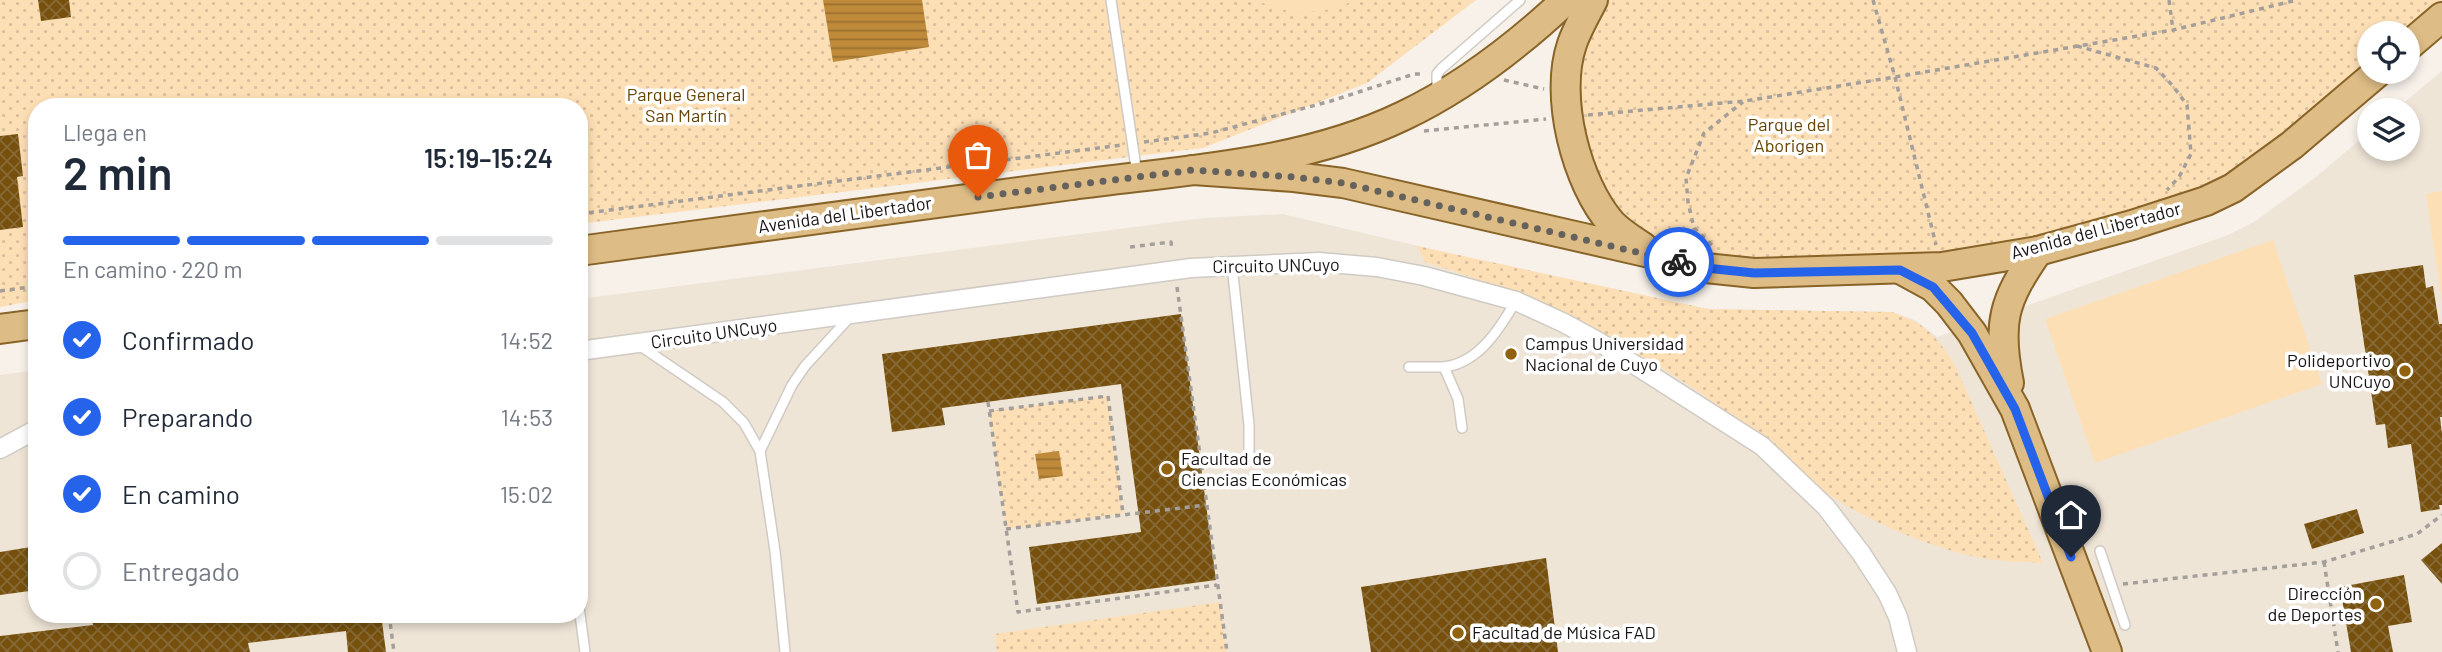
<!DOCTYPE html>
<html lang="es">
<head>
<meta charset="utf-8">
<style>
	body { margin:0; font-family:Barlow,sans-serif; background:#f2f2f3; color:#1f2937; height:100vh; display:flex; flex-direction:column; font-size:26px; white-space:nowrap }
	* { box-sizing:border-box; margin:0 }
	p { font-size:23px; color:#747a83 }
	.icon { flex:none; width:38px; height:38px; fill:none; stroke:currentColor; stroke-width:2; stroke-linecap:round; stroke-linejoin:round }
	.map { position:relative; flex:1; overflow:hidden }
	.drawer { position:absolute; left:28px; top:98px; width:560px; height:525px; display:flex; flex-direction:column; background:#fff; border-radius:28px; box-shadow:0 4px 10px #0003 }
	.drawer>* { flex:none }
	.controls { position:absolute; left:2357px; top:21px; display:grid; gap:14px }
	.controls a { display:grid; place-items:center; width:63px; height:63px; border-radius:50%; background:#fff; box-shadow:0 4px 10px #0003; font-size:35px }
	.pin { position:absolute; display:grid; place-items:center; width:60px; height:60px; color:#fff; margin:-72px -30px; border-radius:50% 50% 50% 0; rotate:-45deg; box-shadow:0 0 7px #0007 }
	.pin .icon { rotate:45deg }
	.courier { position:absolute; display:grid; place-items:center; width:70px; height:70px; margin:-35px; border:5px solid #2563eb; border-radius:50%; background:#fff; color:#222; box-shadow:0 2px 9px #0007 }
	.headline em { font-style:normal; font-weight:600 }
	.headline div { display:flex; flex-direction:column-reverse }
	.headline { display:flex; align-items:center; justify-content:space-between; height:119px; padding:0 35px }
	h1 { font-size:46px; font-weight:600; line-height:52px }
	.bar { display:grid; grid-template-columns:repeat(4,1fr); gap:10px 7px; align-content:center; height:84px; padding:0 35px }
	.bar i { height:9px; border-radius:5px; background:#e0e1e3 }
	.bar .active { background:#2563eb }
	.bar p { grid-column:span 4 }
	ol { padding:0 35px; list-style:none }
	li { display:flex; align-items:center; gap:21px; height:77px }
	li p { margin-inline-start:auto }
	li .icon { padding:7px; border-radius:50%; background:#2563eb; color:#fff; stroke-width:4 }
	li:last-child { color:#747a83 }
	li i { width:38px; height:38px; border:4px solid #e0e1e3; border-radius:50% }
	.map>svg:first-child { display:block }
</style>
</head>
<body>
<div class="map">
<svg width="2442" height="652" viewBox="0 0 2442 652">
	<defs>
		<pattern id="green-dots" width="8" height="8" patternUnits="userSpaceOnUse" patternTransform="scale(1.75)"><rect width="8" height="8" fill="#fddfb6"/><path d="M2 2h.1M6 6h.1" fill="none" stroke="#d8be9c" stroke-width="1.8" stroke-linecap="round"/></pattern>
		<pattern id="water-rules" width="6" height="5" patternUnits="userSpaceOnUse" patternTransform="scale(1.75)"><rect width="6" height="5" fill="#bf8b3a"/><path d="M0 2.5h6" fill="none" stroke="#9a7030"/></pattern>
		<pattern id="building-cross-hatch" width="8" height="8" patternUnits="userSpaceOnUse" patternTransform="scale(1.75)"><rect width="8" height="8" fill="#76500c"/><path d="M0 0l8 8M0 8l8-8" fill="none" stroke="#876a37"/></pattern>
	</defs>
	<rect width="100%" height="100%" fill="#f7f1ea"/>
	<polygon fill="#efe5d7" points="2442,71 2442,652 0,652 0,375 37,370 37,614 579,614 579,299 1204,218 1283,214 1486,262 1708,309 1892,312 1915,320 1937,337 2228,235 2254,222 2316,177 2369,132 2370,149 2408,149 2408,110 2395,110"/>
	<g fill="url(#green-dots)">
		<polygon points="0,0 1476,0 1367,83 1203,148 579,224 579,107 37,107 37,300 0,307"/>
		<polygon points="1593,0 2442,0 2442,17 2408,33 2370,33 2370,72 2257,173 2038,251 1754,273 1629,237 1568,117"/>
		<path d="M1417,246L1708,309L1892,312C1926,324 1934,334 1954,363L2043,563C2027,562 2011,562 1995,560C1944,554 1867,522 1825,492C1777,459 1736,416 1687,384C1604,330 1520,291 1425,262Z"/>
		<polygon points="1108,396 1123,514 1006,529 989,411"/>
		<polygon points="1220,602 1227,652 997,652 995,634"/>
	</g>
	<g fill="#fddfb6">
		<path d="M1257,0H1355C1324,15 1288,17 1257,0Z"/>
		<polygon points="2442,191 2442,302 2426,194"/>
		<polygon points="2273,240 2322,384 2095,463 2045,319"/>
	</g>
	<g fill="url(#water-rules)">
		<polygon points="823,0 922,0 929,47 833,62"/>
		<polygon points="1059,451 1063,476 1039,479 1035,454"/>
	</g>
	<g fill="url(#building-cross-hatch)">
		<polygon points="38,0 69,0 71,17 41,21"/>
		<polygon points="18,134 23,176 17,177 23,227 0,230 0,136"/>
		<polygon points="2423,265 2426,288 2433,286 2439,324 2442,324 2442,417 2440,417 2442,434 2442,505 2439,505 2440,509 2421,512 2411,444 2388,448 2385,424 2376,425 2354,275"/>
		<polygon points="1181,314 1216,580 1037,604 1029,547 1141,532 1121,384 942,408 945,425 892,432 882,354"/>
		<polygon points="2357,509 2364,533 2312,549 2304,524"/>
		<polygon points="2442,543 2442,584 2421,560"/>
		<polygon points="37,546 37,590 0,595 0,552"/>
		<polygon points="1546,558 1558,652 1371,652 1361,587"/>
		<polygon points="2404,575 2412,622 2388,626 2393,652 2351,652 2340,587"/>
		<polygon points="91,614 381,614 386,652 348,652 346,631 248,643 250,652 0,652 0,636 93,625"/>
	</g>
	<g fill="none" stroke-linecap="round" stroke-linejoin="round">
		<defs>
			<g id="service">
				<polyline points="1111,0 1137,174"/>
				<polyline points="1437,92 1437,74 1441,69 1520,0"/>
				<polyline points="1232,265 1249,425 1249,457"/>
				<polyline points="639,345 723,402 744,423 760,451 775,551 785,652"/>
				<polyline points="1409,367 1444,367 1458,399 1462,428"/>
				<path d="M1444,367C1479,363 1500,328 1516,301"/>
				<polyline points="760,451 792,385 805,366 850,317"/>
				<polyline points="2100,551 2125,625"/>
				<polyline points="579,607 585,652"/>
			</g>
			<g id="minor">
				<polyline points="579,351 1191,268 1319,262 1377,267 1424,276 1516,301 1564,323 1599,342 1762,446 1826,507 1861,553 1887,593 1898,617 1907,652"/>
				<polyline points="0,449 37,429"/>
			</g>
			<g id="primary">
				<path d="M1593,0C1586,14 1577,29 1572,44C1554,96 1576,183 1612,224C1621,233 1632,240 1643,247"/>
				<polyline points="2408,46 2442,17"/>
				<polyline points="1193,170 1294,177 1343,183 1654,254 1696,267 1754,273 1942,267 2038,251 2132,225 2206,201 2233,188 2292,145 2378,72"/>
				<path d="M579,251C744,229 908,207 1072,185C1183,170 1301,165 1403,116C1462,88 1518,45 1566,0"/>
				<polyline points="1900,269 1933,287 1949,303 1972,333 2015,409 2107,652"/>
				<polyline points="0,329 37,324"/>
				<path d="M2009,383C1997,323 2003,301 2038,251"/>
			</g>
		</defs>
		<use href="#service" stroke="#cfcac3" stroke-width="12"/>
		<use href="#minor" stroke="#cfcac3" stroke-width="21"/>
		<use href="#primary" stroke="#896428" stroke-width="32"/>
		<g stroke="#a49f9a" stroke-width="3.5" stroke-dasharray="5 5" stroke-linecap="butt">
			<polyline points="1873,0 1895,77 1936,245"/>
			<polyline points="2169,0 2173,30"/>
			<polyline points="2077,46 2156,68 2173,86 2187,105 2191,154 2179,177 2167,190"/>
			<polyline points="1504,80 1544,89"/>
			<polyline points="1588,115 1745,101 1895,77 2173,30 2297,0"/>
			<polyline points="1424,131 1546,119"/>
			<polyline points="1144,142 1211,133 1331,101 1414,74 1424,74"/>
			<polyline points="579,214 1122,145"/>
			<polyline points="1712,245 1694,228 1688,202 1686,178 1704,133 1743,102"/>
			<polyline points="1130,247 1171,242 1172,249"/>
			<polyline points="1177,287 1227,652"/>
			<polyline points="0,291 37,286"/>
			<polyline points="988,402 1018,612 1217,585"/>
			<polyline points="989,411 1108,396 1123,514"/>
			<polyline points="1006,529 1206,505"/>
			<polyline points="2324,562 2338,652"/>
			<polyline points="2123,584 2324,562 2417,534 2442,515"/>
			<polyline points="389,614 394,652"/>
		</g>
		<use href="#service" stroke="#fff" stroke-width="9"/>
		<use href="#minor" stroke="#fff" stroke-width="18"/>
		<use href="#primary" stroke="#ddbc85" stroke-width="28"/>
	</g>
	<g fill="none" stroke-linecap="round" stroke-linejoin="round">
		<polyline stroke="#65625e" stroke-width="7" stroke-dasharray="0 12.6" points="978,197 1193,170 1294,177 1343,183 1679,262"/>
		<polyline stroke="#2563eb" stroke-width="9" points="1679,262 1696,267 1754,273 1900,270 1933,287 1972,333 2015,409 2071,557"/>
	</g>
	<g fill="#91630e" stroke="#fff" stroke-width="2.5">
		<circle cx="1511" cy="354" r="7"/>
		<circle cx="2405" cy="371" r="7"/>
		<circle cx="1167" cy="469" r="7"/>
		<circle cx="2376" cy="604" r="7"/>
		<circle cx="1458" cy="633" r="7"/>
	</g>
	<g text-anchor="middle" stroke-width="7" stroke-linejoin="round" paint-order="stroke">
		<g font-size="18" fill="#674401" stroke="#fff">
			<text x="686" y="101">Parque General<tspan x="686" dy="21">San Martín</tspan></text>
			<text x="1789" y="131">Parque del<tspan x="1789" dy="21">Aborigen</tspan></text>
		</g>
		<g font-size="18" fill="#171513" stroke="#fff">
			<text transform="translate(845 215) rotate(-8)" y="6">Avenida del Libertador</text>
			<text transform="translate(2096 231) rotate(-15)" y="6">Avenida del Libertador</text>
			<text transform="translate(1276 266) rotate(-1)" y="6">Circuito UNCuyo</text>
			<text transform="translate(714 334) rotate(-8)" y="6">Circuito UNCuyo</text>
		</g>
		<g font-size="18" fill="#171513" stroke="#fff" text-anchor="start">
			<text x="1525" y="350">Campus Universidad<tspan x="1525" dy="21">Nacional de Cuyo</tspan></text>
			<text x="2391" y="367" text-anchor="end">Polideportivo<tspan x="2391" dy="21">UNCuyo</tspan></text>
			<text x="1181" y="465">Facultad de<tspan x="1181" dy="21">Ciencias Económicas</tspan></text>
			<text x="2362" y="600" text-anchor="end">Dirección<tspan x="2362" dy="21">de Deportes</tspan></text>
			<text x="1472" y="639">Facultad de Música FAD</text>
		</g>
	</g>
</svg>
<div class="controls">
<a><svg class="icon" aria-label="locate" viewBox="0 0 24 24"><circle cx="12" cy="12" r="6"/><path d="M12 2v4M12 18v4M2 12h4M18 12h4"/></svg></a>
<a><svg class="icon" aria-label="layers" viewBox="0 0 24 24"><path d="M12 4l9 5-9 5-9-5zM3 14l9 5 9-5"/></svg></a>
</div>
<div class="pin" style="left:978px;top:197px;background:#ea580c"><svg class="icon" aria-label="bag" viewBox="0 0 24 24"><path d="M5 8h14l-1 12H6zM9 8a3 3 0 0 1 6 0"/></svg></div>
<div class="pin" style="left:2071px;top:557px;background:#1f2937"><svg class="icon" aria-label="home" viewBox="0 0 24 24"><path d="M3 11l9-7 9 7M6 9v11h12V9"/></svg></div>
<div class="courier" style="left:1679px;top:262px"><svg class="icon" aria-label="bike" viewBox="0 0 24 24"><circle cx="6" cy="16" r="4"/><circle cx="18" cy="16" r="4"/><path d="M6 16l4-8h5l3 8M10 8l3 8H6M13 5h3"/></svg></div>
<section class="drawer">
<div class="headline"><div><h1>2 min</h1><p>Llega en</p></div><em>15:19–15:24</em></div>
<div class="bar"><i class="active"></i><i class="active"></i><i class="active"></i><i></i><p>En camino · 220 m</p></div>
<ol>
<li><svg class="icon" aria-label="check" viewBox="0 0 24 24"><path d="M5 12l5 5 9-10"/></svg>Confirmado<p>14:52</p></li>
<li><svg class="icon" aria-label="check" viewBox="0 0 24 24"><path d="M5 12l5 5 9-10"/></svg>Preparando<p>14:53</p></li>
<li><svg class="icon" aria-label="check" viewBox="0 0 24 24"><path d="M5 12l5 5 9-10"/></svg>En camino<p>15:02</p></li>
<li><i></i>Entregado</li>
</ol>
</section>
</div>
</body>
</html>
